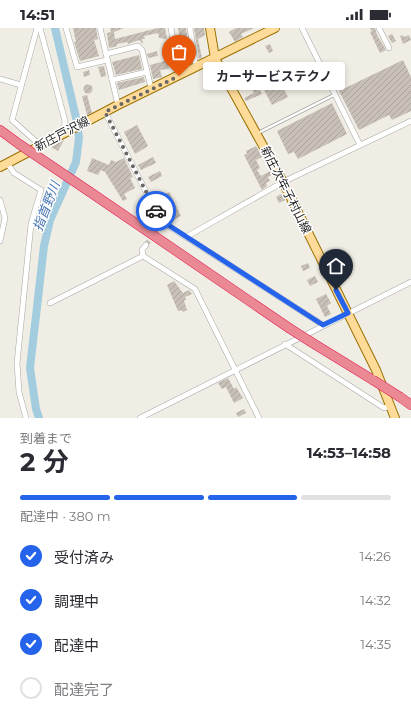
<!DOCTYPE html>
<html lang="ja">
<head>
<meta charset="utf-8">
<style>
	body { margin:0; font-family:Montserrat,"Noto Sans JP",sans-serif; background:#f7f7f7; color:#2b2b33; height:100vh; display:flex; flex-direction:column; font-size:15px; white-space:nowrap }
	* { box-sizing:border-box; margin:0 }
	p { font-size:13px; color:#7c7c81 }
	.icon { flex:none; width:22px; height:22px; fill:none; stroke:currentColor; stroke-width:2; stroke-linecap:round; stroke-linejoin:round }
	.map { position:relative; height:390px; overflow:hidden }
	.details { display:flex; flex-direction:column; background:#fff; flex:1 }
	.details>* { flex:none }
	.pin { position:absolute; display:grid; place-items:center; width:34px; height:34px; color:#fff; margin:-41px -17px; border-radius:50% 50% 50% 0; rotate:-45deg; box-shadow:0 0 4px #0007 }
	.pin .icon { rotate:45deg }
	.courier { position:absolute; display:grid; place-items:center; width:40px; height:40px; margin:-20px; border:3px solid #2563eb; border-radius:50%; background:#fff; color:#222; box-shadow:0 1px 5px #0007 }
	.bubble { position:absolute; height:28px; border-radius:4px; background:#fff; box-shadow:0 2px 6px #0003; font-size:13px; font-weight:700; line-height:28px; text-align:center }
	.headline em { font-style:normal; font-weight:700 }
	.headline div { display:flex; flex-direction:column-reverse }
	.headline { display:flex; align-items:center; justify-content:space-between; height:68px; padding:0 20px }
	h1 { font-size:26px; font-weight:700; line-height:30px }
	.bar { display:grid; grid-template-columns:repeat(4,1fr); gap:6px 4px; align-content:center; height:48px; padding:0 20px }
	.bar i { height:5px; border-radius:3px; background:#e1e1e2 }
	.bar .selected { background:#2563eb }
	.bar p { grid-column:span 4 }
	ol { padding:0 20px; list-style:none }
	li { display:flex; align-items:center; gap:12px; height:44px }
	li p { margin-inline-start:auto }
	li .icon { padding:4px; border-radius:50%; background:#2563eb; color:#fff; stroke-width:4 }
	li:last-child { color:#7c7c81 }
	li i { width:22px; height:22px; border:2px solid #e1e1e2; border-radius:50% }
	.status { display:flex; justify-content:space-between; align-items:center; height:28px; padding:0 20px; background:#fff; direction:ltr }
	.status svg { height:11px; fill:currentColor }
	.map>svg:first-child { display:block }
</style>
</head>
<body>
<div class="status"><b>14:51</b><svg viewBox="0 0 49 12"><path d="M0 12V9h3v3zM5 12V6h3v6zM10 12V3h3v9zM15 12V0h3v12zM26 1h20v11H26zM47 4h2v5h-2z"/></svg></div>
<div class="map">
<svg width="411" height="390" viewBox="0 0 411 390">
	<defs>
		<pattern id="building-hatch" width="6" height="6" patternUnits="userSpaceOnUse"><rect width="6" height="6" fill="#c8c0b7"/><path d="M-1 1l2-2M0 6l6-6M5 7l2-2" fill="none" stroke="#aba59d"/></pattern>
	</defs>
	<rect width="100%" height="100%" fill="#f0ede4"/>
	<g fill="none" stroke-linecap="round" stroke-linejoin="round">
		<polyline stroke="#a3cddf" stroke-width="8" points="39,390 36,381 30,340 44,218 50,192 76,134 79,110 77,94 55,0"/>
	</g>
	<g fill="url(#building-hatch)">
		<polygon points="73,0 96,0 98,11 94,12 99,28 80,33 74,14 76,14"/>
		<polygon points="110,0 124,0 114,4 115,11 158,0 165,0 167,11 159,10 158,5 144,8 145,11 142,11 143,16 139,12 128,16 127,14 117,16 117,18 109,20 107,5 111,4"/>
		<polygon points="178,0 186,0 188,13 185,14 188,32 191,31 191,35 181,38 180,29 182,28 177,13 180,12"/>
		<polygon points="194,0 204,0 205,7 198,11 202,30 199,31"/>
		<polygon points="236,0 254,0 241,6 243,9 235,14 229,4"/>
		<polygon points="370,0 375,0 377,7 386,22 380,25 370,4 372,3"/>
		<polygon points="392,6 396,13 392,15 388,8"/>
		<polygon points="403,7 404,9 409,7 411,12 403,16 400,8"/>
		<polygon points="270,16 273,23 269,25 265,18"/>
		<polygon points="157,23 158,28 148,30 147,26"/>
		<polygon points="139,27 142,41 116,47 112,34"/>
		<polygon points="168,32 169,41 160,42 162,49 153,51 150,37"/>
		<polygon points="403,32 411,49 411,83 392,92 389,87 359,102 339,63"/>
		<polygon points="246,35 262,66 246,73 244,70 254,65 240,38"/>
		<polygon points="104,38 106,48 101,49 98,39"/>
		<polygon points="89,42 90,47 84,49 83,44"/>
		<polygon points="144,49 145,54 119,62 117,55"/>
		<polygon points="280,54 288,69 272,77 264,62"/>
		<circle cx="88" cy="61" r="4.5"/>
		<polygon points="87,67 92,85 87,87 82,68"/>
		<polygon points="332,75 347,106 298,131 294,124 288,126 277,103"/>
		<polygon points="137,97 148,118 135,126 124,104"/>
		<polygon points="64,112 58,123 51,119"/>
		<polygon points="256,118 262,129 256,132 260,140 257,142 261,148 270,143 272,147 268,149 270,153 266,155 267,158 262,162 244,127 247,126 246,123"/>
		<polygon points="153,129 156,135 141,142 138,137"/>
		<polygon points="92,130 109,137 111,132 116,134 124,130 133,149 130,150 135,160 124,166 127,171 123,173 105,144 101,142 98,147 87,143"/>
		<polygon points="160,143 162,148 151,154 148,149"/>
		<polygon points="169,164 181,188 175,191 163,167"/>
		<polygon points="281,166 285,172 279,175 276,169"/>
		<polygon points="308,235 310,240 303,243 301,238"/>
		<polygon points="315,248 318,254 310,258 307,252"/>
		<polygon points="174,253 183,265 189,262 192,266 185,269 186,271 184,273 187,282 183,284 181,282 178,283 167,257"/>
		<polygon points="326,266 331,275 327,278 331,286 325,289 316,271"/>
		<polygon points="228,350 234,361 236,359 243,370 234,375 226,359 222,361 218,355"/>
		<polygon points="244,381 246,385 238,389 236,385"/>
	</g>
	<g fill="none" stroke-linecap="round" stroke-linejoin="round">
		<polyline stroke="#c6c4bd" stroke-width="5" stroke-dasharray="5 2.5" stroke-linecap="butt" points="146,217 158,199"/>
		<defs>
			<polyline id="lane" points="258,105 334,67"/>
			<g id="street">
				<polyline points="37,0 12,92 41,118"/>
				<polyline points="40,0 65,93 64,106"/>
				<polyline points="66,0 77,39 107,32"/>
				<polyline points="100,0 118,77"/>
				<polyline points="171,0 179,48"/>
				<polyline points="190,0 196,40"/>
				<polyline points="302,0 360,117"/>
				<polyline points="379,0 389,20"/>
				<polyline points="106,26 138,18 142,22 151,60"/>
				<polyline points="0,51 21,57"/>
				<polyline points="112,52 147,44"/>
				<polyline points="105,84 161,193 158,199"/>
				<polyline points="7,135 14,145 41,162 31,196 17,335 19,364 26,390"/>
				<polyline points="0,172 5,190 0,213"/>
				<polyline points="161,193 323,297"/>
				<polyline points="186,209 283,154 411,93"/>
				<polyline points="146,217 142,222 143,228 195,261 259,390"/>
				<polyline points="50,275 143,228"/>
				<polyline points="285,316 384,380 391,378"/>
				<polyline points="140,390 411,254"/>
			</g>
			<g id="primary">
				<polyline points="210,0 215,30 219,38 283,154 376,342 395,390"/>
				<polyline points="0,139 118,77 275,0"/>
			</g>
			<g id="highway">
				<polyline points="0,102 19,116"/>
				<polyline points="90,164 289,300"/>
				<polyline points="311,314 373,352"/>
				<polyline points="400,369 411,377"/>
			</g>
		</defs>
		<use href="#lane" stroke="#a6a6a6" stroke-width="4"/>
		<use href="#street" stroke="#a6a6a6" stroke-width="6"/>
		<use href="#primary" stroke="#997100" stroke-width="10"/>
		<use href="#highway" stroke="#e21d53" stroke-width="10"/>
		<use href="#lane" stroke="#fff" stroke-width="2.5"/>
		<use href="#street" stroke="#fff" stroke-width="5"/>
		<use href="#primary" stroke="#ffdb9a" stroke-width="8"/>
		<use href="#highway" stroke="#ea8994" stroke-width="9"/>
		<defs>
			<g id="highway-bridge">
				<polyline points="19,116 90,164"/>
				<polyline points="289,300 311,314"/>
				<polyline points="373,352 400,369"/>
			</g>
		</defs>
		<use href="#highway-bridge" stroke="#e21d53" stroke-width="10" stroke-linecap="butt"/>
		<use href="#highway-bridge" stroke="#ea8994" stroke-width="9"/>
	</g>
	<g fill="none" stroke-linecap="round" stroke-linejoin="round">
		<polyline stroke="#686764" stroke-width="4" stroke-dasharray="0 7.2" points="156,183 105,84 179,48"/>
		<polyline stroke="#2563eb" stroke-width="5" points="156,183 162,193 323,297 348,285 336,262"/>
	</g>
	<g text-anchor="middle" stroke-width="3" stroke-linejoin="round" paint-order="stroke">
		<g font-size="12" fill="#1f1f1f" stroke="#fff">
			<text transform="translate(62 106) rotate(-28)" y="4">新庄戸沢線</text>
			<text transform="translate(286 162) rotate(63)" y="4">新庄次年子村山線</text>
		</g>
		<g font-size="13" font-style="italic" fill="#4775b3" stroke="#fff">
			<text transform="translate(46 178) rotate(-69)" y="5">指首野川</text>
		</g>
	</g>
</svg>
<div class="pin" style="left:179px;top:48px;background:#ea580c"><svg class="icon" aria-label="bag" viewBox="0 0 24 24"><path d="M5 8h14l-1 12H6zM9 8a3 3 0 0 1 6 0"/></svg></div>
<div class="pin" style="left:336px;top:262px;background:#1f2937"><svg class="icon" aria-label="home" viewBox="0 0 24 24"><path d="M3 11l9-7 9 7M6 9v11h12V9"/></svg></div>
<div class="courier" style="left:156px;top:183px"><svg class="icon" aria-label="car" viewBox="0 0 24 24"><path d="M5 17H2v-5l4-1 3-4h7l3 4 3 1v5h-3M9 17h6M6 11h13"/><circle cx="7" cy="17" r="2"/><circle cx="17" cy="17" r="2"/></svg></div>
<div class="bubble" style="left:203px;top:34px;width:142px">カーサービステクノ</div>
</div>
<section class="details">
<div class="headline"><div><h1>2 分</h1><p>到着まで</p></div><em>14:53–14:58</em></div>
<div class="bar"><i class="selected"></i><i class="selected"></i><i class="selected"></i><i></i><p>配達中 · 380 m</p></div>
<ol>
<li><svg class="icon" aria-label="check" viewBox="0 0 24 24"><path d="M5 12l5 5 9-10"/></svg>受付済み<p>14:26</p></li>
<li><svg class="icon" aria-label="check" viewBox="0 0 24 24"><path d="M5 12l5 5 9-10"/></svg>調理中<p>14:32</p></li>
<li><svg class="icon" aria-label="check" viewBox="0 0 24 24"><path d="M5 12l5 5 9-10"/></svg>配達中<p>14:35</p></li>
<li><i></i>配達完了</li>
</ol>
</section>
</body>
</html>
